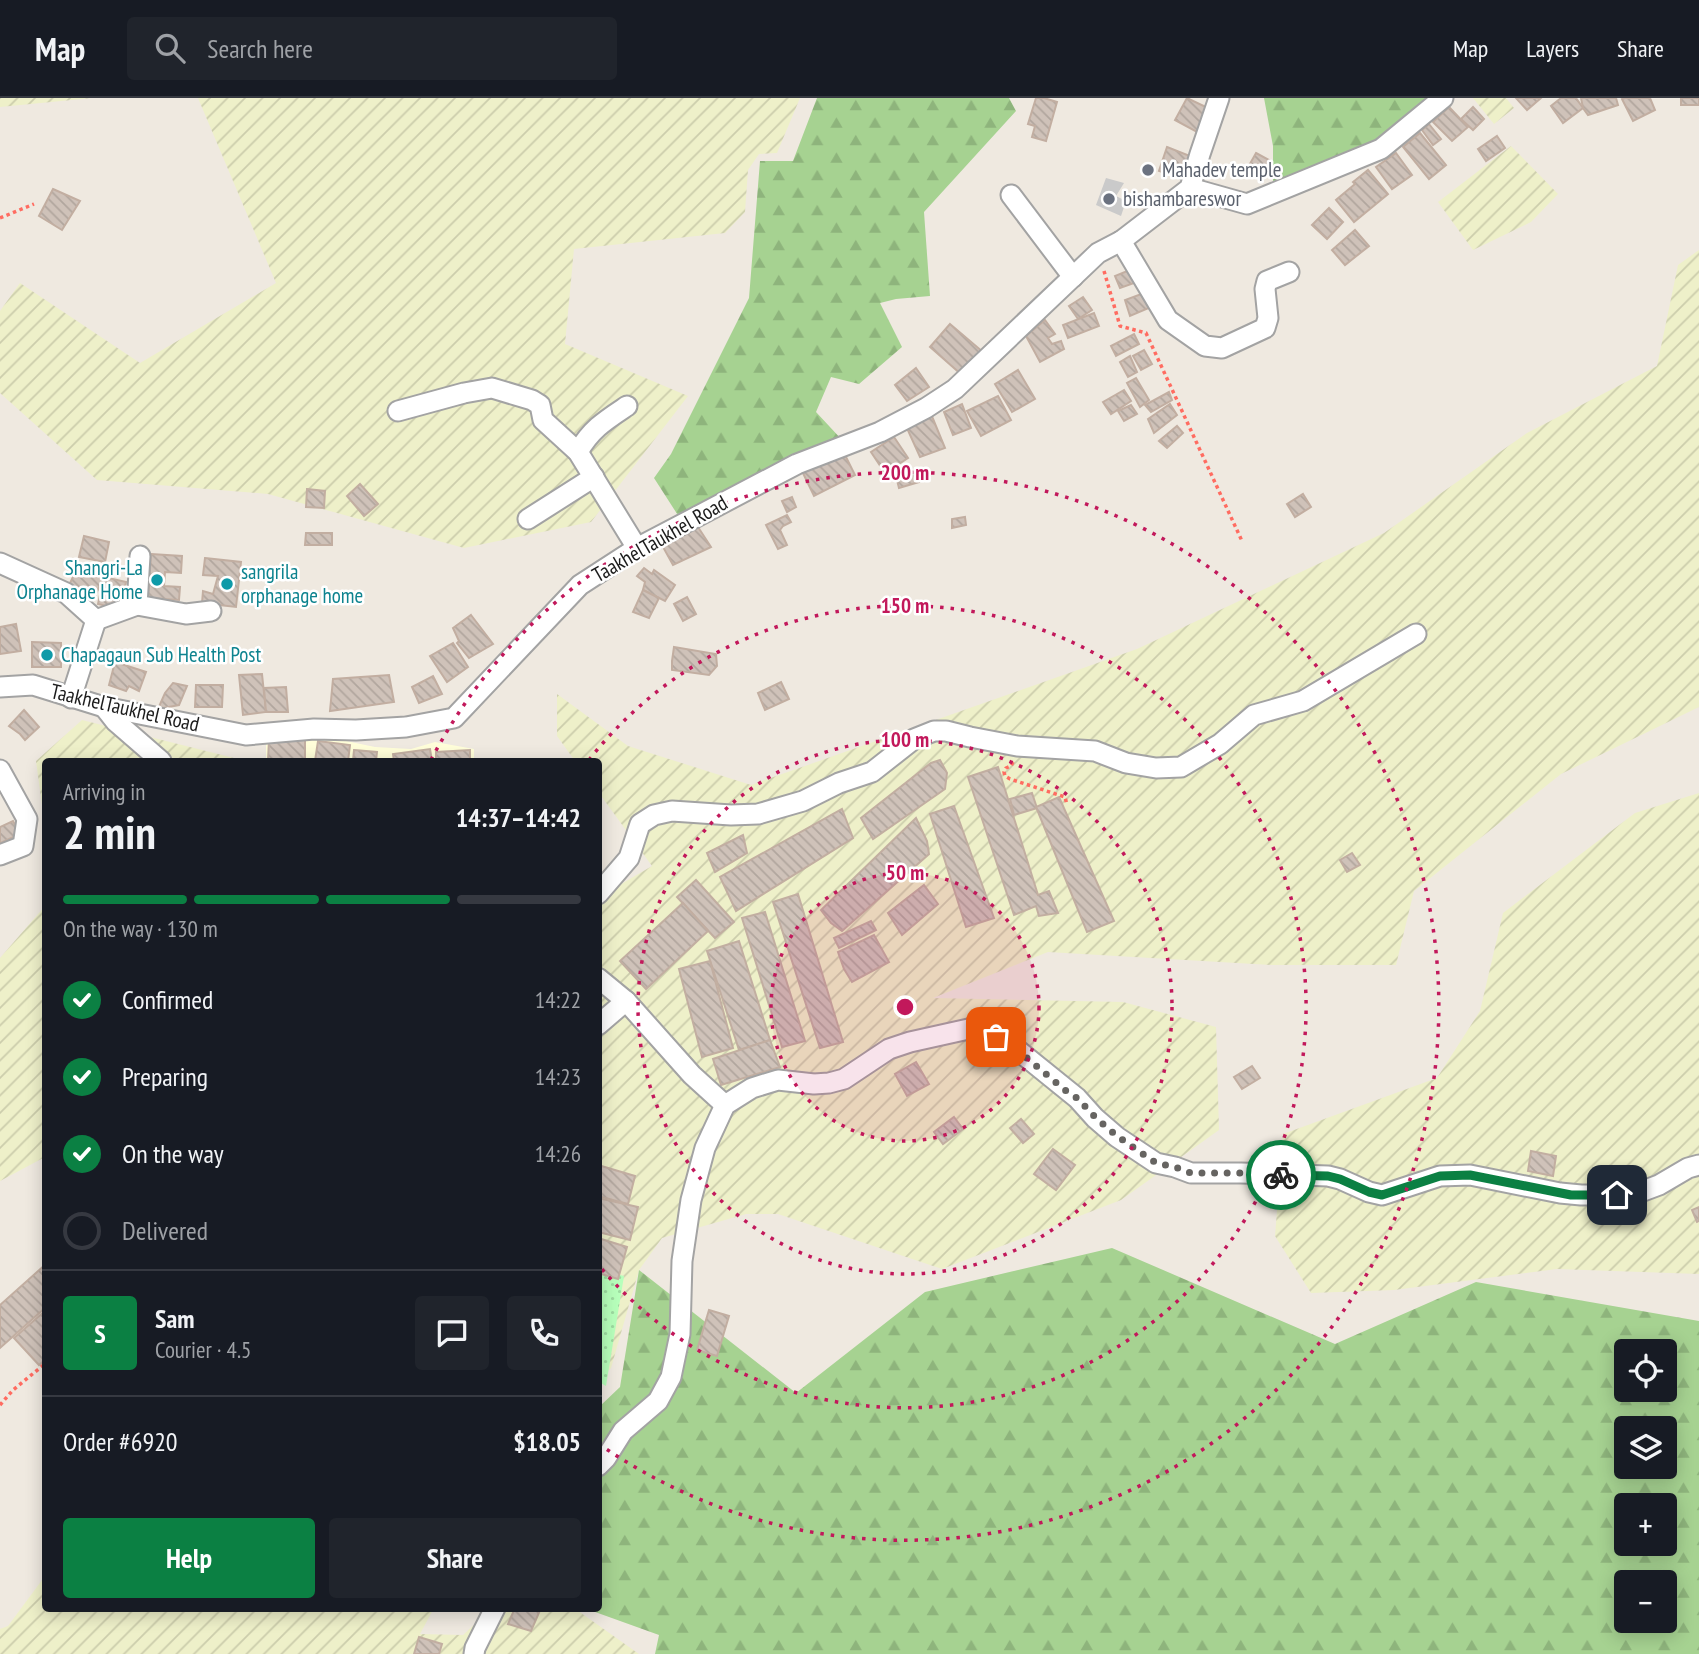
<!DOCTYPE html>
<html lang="en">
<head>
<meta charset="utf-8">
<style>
	body { margin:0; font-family:"PT Sans Narrow",sans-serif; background:#20242c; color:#f1f3f6; height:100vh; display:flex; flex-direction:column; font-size:26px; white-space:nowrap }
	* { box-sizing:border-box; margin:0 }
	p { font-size:23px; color:#9ea1a6 }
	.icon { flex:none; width:38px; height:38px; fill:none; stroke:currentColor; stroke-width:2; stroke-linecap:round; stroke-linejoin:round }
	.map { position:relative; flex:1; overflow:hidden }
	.details { position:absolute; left:42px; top:660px; width:560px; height:854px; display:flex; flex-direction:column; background:#171b24; border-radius:7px; box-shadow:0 4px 18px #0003 }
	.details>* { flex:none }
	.fabs { position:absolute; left:1614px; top:1241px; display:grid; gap:14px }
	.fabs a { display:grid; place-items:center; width:63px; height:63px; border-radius:7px; background:#171b24; box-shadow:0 4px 18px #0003; font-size:35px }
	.pin { position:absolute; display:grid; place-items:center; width:60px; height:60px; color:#fff; margin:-30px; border-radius:14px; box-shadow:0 4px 10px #0006 }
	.courier { position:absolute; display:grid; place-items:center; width:70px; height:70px; margin:-35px; border:5px solid #0b8043; border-radius:50%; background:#fff; color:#222; box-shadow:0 2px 9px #0007 }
	.summary em { font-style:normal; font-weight:700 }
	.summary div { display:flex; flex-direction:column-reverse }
	.summary { display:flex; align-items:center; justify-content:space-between; height:119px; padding:0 21px }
	h1 { font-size:46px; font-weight:700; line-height:52px }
	.bar { display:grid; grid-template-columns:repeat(4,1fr); gap:10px 7px; align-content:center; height:84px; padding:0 21px }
	.bar i { height:9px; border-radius:5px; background:#363941 }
	.bar .selected { background:#0b8043 }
	.bar p { grid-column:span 4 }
	.line { display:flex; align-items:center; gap:18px; padding:0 21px; border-top:2px solid #363941 }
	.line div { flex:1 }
	.round { display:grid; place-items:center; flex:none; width:74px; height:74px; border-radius:7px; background:#20242c }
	ol { padding:0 21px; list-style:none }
	li { display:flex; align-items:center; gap:21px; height:77px }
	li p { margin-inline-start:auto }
	li .icon { padding:7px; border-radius:50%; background:#0b8043; color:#fff; stroke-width:4 }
	li:last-child { color:#9ea1a6 }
	li i { width:38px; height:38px; border:4px solid #363941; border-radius:50% }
	.action { display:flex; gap:14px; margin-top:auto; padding:14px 21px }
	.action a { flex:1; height:80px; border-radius:7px; background:#0b8043; color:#fff; font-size:28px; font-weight:700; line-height:80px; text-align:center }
	.action a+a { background:#20242c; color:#f1f3f6 }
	header { display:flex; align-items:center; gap:42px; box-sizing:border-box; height:98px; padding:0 35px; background:#171b24; border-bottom:2px solid #363941 }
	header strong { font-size:33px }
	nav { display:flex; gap:38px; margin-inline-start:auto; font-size:24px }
	.search { width:490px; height:63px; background:#20242c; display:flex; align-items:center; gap:18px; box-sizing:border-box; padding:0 24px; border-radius:7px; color:#9ea1a6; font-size:26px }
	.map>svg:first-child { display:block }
</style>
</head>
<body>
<header>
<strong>Map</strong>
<div class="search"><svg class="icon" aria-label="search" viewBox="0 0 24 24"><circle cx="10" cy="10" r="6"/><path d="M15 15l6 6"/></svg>Search here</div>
<nav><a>Map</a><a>Layers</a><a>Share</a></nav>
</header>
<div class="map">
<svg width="1699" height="1556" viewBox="0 0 1699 1556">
	<defs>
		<pattern id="farmland-furrows" width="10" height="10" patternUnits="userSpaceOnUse" patternTransform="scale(1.75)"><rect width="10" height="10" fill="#eef0c9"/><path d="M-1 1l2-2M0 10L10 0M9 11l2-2" fill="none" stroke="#cccdac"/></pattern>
		<pattern id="forest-firs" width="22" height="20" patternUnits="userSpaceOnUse" patternTransform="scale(1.75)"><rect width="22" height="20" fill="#a6d291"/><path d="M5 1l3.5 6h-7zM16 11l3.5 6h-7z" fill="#8eb47c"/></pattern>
		<pattern id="park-dots" width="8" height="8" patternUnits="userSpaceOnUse" patternTransform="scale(1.75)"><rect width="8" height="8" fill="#b7ffbb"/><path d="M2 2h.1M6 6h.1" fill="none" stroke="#9ddaa0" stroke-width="1.8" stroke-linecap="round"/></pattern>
		<pattern id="building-back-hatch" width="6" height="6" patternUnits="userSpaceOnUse" patternTransform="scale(1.75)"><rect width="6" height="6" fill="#cfc2b9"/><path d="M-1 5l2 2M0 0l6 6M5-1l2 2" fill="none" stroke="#b1a69e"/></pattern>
	</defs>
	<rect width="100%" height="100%" fill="#efe9e0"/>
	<polygon fill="#fffed9" points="266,638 322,638 375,649 411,651 435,644 474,651 474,663 266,663"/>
	<polygon fill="#cacaca" points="1106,80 1124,85 1116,98 1126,103 1121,118 1096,107"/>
	<g fill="url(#farmland-furrows)">
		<polygon points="0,0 92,0 0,9"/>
		<polygon points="198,0 800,0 777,55 759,56 748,72 745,114 725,135 574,151 565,246 688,298 591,424 464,450 268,396 97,382 0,295 0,213 20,185 140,265 276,185"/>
		<polygon points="1473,0 1506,0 1514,10 1494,26"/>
		<polygon points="1511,48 1558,96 1531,124 1473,152 1438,104"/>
		<polygon points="1699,152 1699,609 1561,676 1414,793 1396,867 1271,867 1048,854 933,900 1123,904 1216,929 1219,1032 1121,1102 942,1171 778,1116 746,1116 662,1140 639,1172 611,1270 599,1282 599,799 652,768 599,695 598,663 575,663 557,638 557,596 628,648 751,687 1137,551 1384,435 1527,335 1657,268 1678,167"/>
		<polygon points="82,622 234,660 236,663 46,663 45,729 36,663"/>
		<polygon points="1699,695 1699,1176 1557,1171 1394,1192 1311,1195 1275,1138 1283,1036 1437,980 1480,913 1503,815 1635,715"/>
		<polygon points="45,808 45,1059 0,1083 0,860"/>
		<polygon points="45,1478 46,1510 434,1510 420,1536 463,1537 492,1510 574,1510 639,1556 0,1556 0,1531 8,1528"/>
	</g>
	<g fill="url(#forest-firs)" fill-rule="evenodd">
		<polygon points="817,0 1009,0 1016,13 924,114 930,198 896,201 880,205 902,249 859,286 831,279 816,314 843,343 681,422 654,380 671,356 749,200 760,63 793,63"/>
		<polygon points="1264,0 1429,0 1378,41 1273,90 1273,48"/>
		<path d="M1112,1150L1335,1246L1476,1184L1699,1223V1556H655L659,1537L584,1510H598L599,1309L620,1289L639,1172L796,1295L925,1194ZM1626,1253H1664V1292H1626ZM1626,1330H1664V1368H1626ZM1626,1407H1664V1446H1626ZM1626,1484H1664V1522H1626Z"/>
	</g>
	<polygon fill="url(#park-dots)" points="598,1171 624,1178 606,1288 599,1284"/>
	<g fill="url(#building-back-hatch)" stroke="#c2aea1" stroke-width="2">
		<polygon points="1036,0 1044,0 1057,4 1046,43 1032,39 1035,28 1028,26"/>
		<polygon points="1187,0 1210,11 1197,34 1175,22"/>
		<polygon points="1516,0 1541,0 1527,12"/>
		<polygon points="1561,0 1576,0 1583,10 1563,25 1551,8"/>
		<polygon points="1581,0 1616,0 1618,7 1588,17 1583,10"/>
		<polygon points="1625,0 1650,0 1655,12 1633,23 1622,1"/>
		<rect x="1681" y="0" width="18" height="7"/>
		<polygon points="1449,9 1468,29 1452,43 1433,24"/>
		<polygon points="1473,9 1484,21 1473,32 1461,21"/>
		<polygon points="1429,26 1441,41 1433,47 1422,32"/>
		<polygon points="1420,35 1446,67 1429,81 1403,49"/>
		<polygon points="1497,38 1505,50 1486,63 1478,51"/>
		<polygon points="1167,49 1190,58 1181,81 1159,73"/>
		<polygon points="1256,55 1271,63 1262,79 1247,71"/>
		<polygon points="1396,55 1412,77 1392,91 1376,69"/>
		<polygon points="1368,72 1388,96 1354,124 1336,102 1355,86 1353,84"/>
		<polygon points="53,91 80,103 62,132 39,118"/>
		<polygon points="1329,110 1343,124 1327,141 1312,127"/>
		<polygon points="1355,132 1369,148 1345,167 1332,152"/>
		<polygon points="1132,171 1137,184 1120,190 1115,178"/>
		<polygon points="1144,195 1151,209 1130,218 1125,202"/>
		<polygon points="1083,199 1092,212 1078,221 1069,208"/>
		<polygon points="1094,215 1099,228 1068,240 1063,227"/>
		<polygon points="1045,222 1055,236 1048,240 1052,246 1061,243 1064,251 1040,264 1026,238"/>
		<polygon points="950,226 983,254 962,277 930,249"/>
		<polygon points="1134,236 1139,246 1116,258 1111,248"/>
		<polygon points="1144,252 1152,266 1141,272 1133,258"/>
		<polygon points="1130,258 1137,274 1128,279 1120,264"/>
		<polygon points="916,270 929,289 907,303 895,287"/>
		<polygon points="1018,272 1035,301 1012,314 995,286"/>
		<polygon points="1136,280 1149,302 1140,309 1127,285"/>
		<polygon points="1124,292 1131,303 1111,316 1103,304"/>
		<polygon points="1169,294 1172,302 1151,314 1145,307"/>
		<polygon points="998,298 1011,322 981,338 967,313"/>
		<polygon points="962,306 971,330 953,337 944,314"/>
		<polygon points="1170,306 1177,317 1154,335 1148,321"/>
		<polygon points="1131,307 1137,316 1124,323 1118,313"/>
		<polygon points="931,316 945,350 920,359 906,328"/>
		<polygon points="1177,328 1183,335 1167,350 1159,343"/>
		<polygon points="894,339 908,360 885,375 871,354"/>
		<polygon points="842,351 855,377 814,398 801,371"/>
		<polygon points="916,374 919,384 899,390 896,378"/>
		<polygon points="360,386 378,406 364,418 347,398"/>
		<polygon points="307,391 325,393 324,410 306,409"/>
		<polygon points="1303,396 1311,409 1295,419 1287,406"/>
		<polygon points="792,399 796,409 787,414 782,403"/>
		<polygon points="787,417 791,424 783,428 780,432 787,447 778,451 766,427"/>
		<polygon points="965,419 966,427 952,430 952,421"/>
		<polygon points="698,429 711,449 673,467 663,449"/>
		<polygon points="306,435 332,435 332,447 305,447"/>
		<polygon points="84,438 109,444 105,464 79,459"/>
		<polygon points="151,456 182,458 181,475 165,474 164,488 180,489 179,502 148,500"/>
		<polygon points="205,460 241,464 236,509 202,505 203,493 213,496 218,478 203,477"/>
		<polygon points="79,467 104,479 95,498 69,487"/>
		<polygon points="644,470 652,476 654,472 675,487 665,503 643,492 645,484 637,478"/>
		<polygon points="104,479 126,484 120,511 98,506"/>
		<polygon points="643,492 659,500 649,520 633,514"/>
		<polygon points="687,499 696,516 683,523 674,506"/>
		<polygon points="471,517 493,546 469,560 457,545 459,543 453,530"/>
		<polygon points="16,526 21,553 0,556 0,529"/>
		<polygon points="32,544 61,545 61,569 32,569"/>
		<polygon points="453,545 468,569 447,584 430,558"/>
		<polygon points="674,549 716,556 717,568 709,577 672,572 672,563"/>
		<polygon points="115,564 146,574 139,593 129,588 126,593 109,587"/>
		<polygon points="262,576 266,614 243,617 239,577"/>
		<polygon points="389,577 394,604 330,613 333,581"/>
		<polygon points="433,578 442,596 419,605 412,589"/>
		<polygon points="781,584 789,601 765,612 758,595"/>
		<polygon points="173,585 187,588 179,607 158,611 165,595"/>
		<polygon points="196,587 223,587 222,609 195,609"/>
		<polygon points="286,589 288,614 266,614 264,590"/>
		<polygon points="24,612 39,629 25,642 20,636 9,628"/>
		<polygon points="269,641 305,641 305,663 268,663"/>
		<polygon points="318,643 350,647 348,663 315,663"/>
		<polygon points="430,651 432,663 394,663 393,656"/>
		<polygon points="354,652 377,654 376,663 353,663"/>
		<polygon points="470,652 470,663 436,663 436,654"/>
		<polygon points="940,662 947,675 945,691 873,741 861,720 931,665"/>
		<polygon points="998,669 1038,797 1049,793 1058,815 1039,818 1036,808 1014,817 968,679"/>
		<polygon points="1032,695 1037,710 1014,717 1010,701"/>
		<polygon points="1059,699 1114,823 1087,834 1036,709"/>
		<polygon points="954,708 994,820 966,829 930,716"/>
		<polygon points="842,711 853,740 736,813 720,779"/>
		<polygon points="916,720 927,743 929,756 842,833 831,825 821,812"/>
		<polygon points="13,723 20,736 0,745 0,729"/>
		<polygon points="743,737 747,755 715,774 707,755"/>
		<polygon points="1352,755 1360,767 1347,774 1340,762"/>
		<polygon points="696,782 734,824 715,840 677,799"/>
		<polygon points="924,787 938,806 902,837 888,815"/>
		<polygon points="798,796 843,944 820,950 773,804"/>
		<polygon points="683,805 708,833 646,891 620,863"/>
		<polygon points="765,814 805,943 782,949 742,820"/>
		<polygon points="871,823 876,832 839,850 834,840"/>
		<polygon points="874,837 889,864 852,884 844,871 838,854"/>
		<polygon points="739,843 770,942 739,952 707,853"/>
		<polygon points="710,863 733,950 702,959 679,871"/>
		<polygon points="770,942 780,969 721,987 713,961"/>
		<polygon points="916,964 929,986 907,998 895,976"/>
		<polygon points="1252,968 1260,980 1242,991 1234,979"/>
		<polygon points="954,1019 963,1031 943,1046 934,1034"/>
		<polygon points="1021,1021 1034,1036 1023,1045 1010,1030"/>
		<polygon points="1053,1051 1075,1067 1056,1092 1034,1076"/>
		<polygon points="1531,1053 1556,1058 1553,1078 1528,1073"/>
		<polygon points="598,1067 635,1078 628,1106 598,1098"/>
		<polygon points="598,1100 638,1109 630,1142 598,1134"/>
		<polygon points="1699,1109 1699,1123 1697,1124 1692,1112"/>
		<polygon points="598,1140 627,1149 618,1181 598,1175"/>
		<polygon points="46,1166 46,1209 0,1250 0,1207"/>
		<polygon points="46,1212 46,1261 39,1267 14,1240"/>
		<polygon points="709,1212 729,1218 717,1258 697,1252"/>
		<polygon points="515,1510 541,1510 531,1533 508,1526"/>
		<polygon points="419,1539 442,1546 439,1556 414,1556"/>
	</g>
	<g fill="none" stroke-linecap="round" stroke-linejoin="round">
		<defs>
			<g id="minor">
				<polyline points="1190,90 1247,106 1381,51 1443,0"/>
				<polyline points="1011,97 1073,179"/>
				<polyline points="1121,143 1168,222 1205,248 1222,250 1265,230 1268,220 1265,191 1267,183 1289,174"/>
				<polyline points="398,313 464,295 492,290 532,302 540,307 543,322 578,354 637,450"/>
				<path d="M578,354C591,331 606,322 627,308"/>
				<polyline points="528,421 594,379"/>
				<polyline points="0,465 66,495 96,522 71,600"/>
				<polyline points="137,507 186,516 211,513"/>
				<polyline points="96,522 137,507 140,458"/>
				<polyline points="0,589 33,587 104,609 246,637 314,631 356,632 406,629 454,620 580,487 637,450 797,366 880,334 926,310 955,291 1098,155 1121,143 1190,90 1200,56 1219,0"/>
				<polyline points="104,609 115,623 161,663"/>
				<polyline points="0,672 27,721 23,748 0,757"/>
				<polyline points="598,796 629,760 640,726 654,717 672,713 731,717 758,716 803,703 839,685 872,674 914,641 934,633 946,633 970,639 1017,648 1095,653 1126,665 1156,670 1181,669 1220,646 1254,617 1303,603 1416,536"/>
				<polyline points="598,880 626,903 692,977 725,1007"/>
				<polyline points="598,927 626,903"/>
				<polyline points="598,1368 606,1360 623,1333 658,1303 671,1279 680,1236 682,1163 691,1102 705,1050 725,1007 752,990 778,982 814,986 829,985 844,981 889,951 910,944 973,930 1009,945 1077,1000 1095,1020 1117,1039 1156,1065 1175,1069 1191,1075 1241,1075 1328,1078 1340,1081 1369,1094 1382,1097 1440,1078 1470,1077 1560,1095 1581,1097 1617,1097 1643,1093 1659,1087 1688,1070 1699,1067"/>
				<polyline points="474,1556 475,1550 495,1510"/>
			</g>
		</defs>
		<use href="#minor" stroke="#a3a3a3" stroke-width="23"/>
		<g stroke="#ff6c61" stroke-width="3.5" stroke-dasharray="3.5 3.5" stroke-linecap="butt">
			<polyline points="0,120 34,106"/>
			<polyline points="1104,173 1120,228 1146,235 1242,443"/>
			<polyline points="1013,664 1011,668 1006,670 1004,674 1005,678 1010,681 1065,699 1067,707"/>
			<polyline points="0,1307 13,1292 46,1265"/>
		</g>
		<use href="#minor" stroke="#fff" stroke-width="19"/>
	</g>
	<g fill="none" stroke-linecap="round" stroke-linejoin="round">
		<polyline stroke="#666461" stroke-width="7" stroke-dasharray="0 12.6" points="996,939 1009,945 1065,992 1077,1000 1096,1020 1117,1038 1156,1065 1175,1069 1191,1075 1241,1075 1281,1077"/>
		<polyline stroke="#0b8043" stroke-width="9" points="1281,1077 1328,1078 1340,1081 1369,1094 1382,1097 1440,1078 1470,1077 1571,1097 1617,1097"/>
	</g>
	<circle cx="905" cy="909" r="134" fill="#c2185b" fill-opacity=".12"/>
	<g fill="none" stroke="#c2185b" stroke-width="3.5" stroke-dasharray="3.5 7">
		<circle cx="905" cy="909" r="134"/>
		<circle cx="905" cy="909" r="267"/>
		<path d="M589 662A401 401 0 1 1 600 1169"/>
		<path d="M431 662A534 534 0 1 1 599 1346"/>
	</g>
	<g fill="#6b7280" stroke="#fff" stroke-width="2.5">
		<circle cx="1148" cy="72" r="7"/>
		<circle cx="1109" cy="101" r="7"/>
	</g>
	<g fill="#0f9aa8" stroke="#fff" stroke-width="2.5">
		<circle cx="157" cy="482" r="7"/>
		<circle cx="227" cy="486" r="7"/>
		<circle cx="47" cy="557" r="7"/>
	</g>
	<g text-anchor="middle" stroke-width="5" stroke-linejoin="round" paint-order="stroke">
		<g font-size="21" fill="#5b616d" stroke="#fff" text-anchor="start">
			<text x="1162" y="79">Mahadev temple</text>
			<text x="1123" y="108">bishambareswor</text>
		</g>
		<g font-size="21" fill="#1c1c1c" stroke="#fff">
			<text transform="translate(660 441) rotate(-30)" y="7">TaakhelTaukhel Road</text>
			<text transform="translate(125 610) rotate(13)" y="7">TaakhelTaukhel Road</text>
		</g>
		<g font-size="21" fill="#0d838f" stroke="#fff" text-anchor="start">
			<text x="143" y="477" text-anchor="end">Shangri-La<tspan x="143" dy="24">Orphanage Home</tspan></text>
			<text x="241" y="481">sangrila<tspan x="241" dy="24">orphanage home</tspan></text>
			<text x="61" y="564">Chapagaun Sub Health Post</text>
		</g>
	</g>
	<circle cx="905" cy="909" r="10" fill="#c2185b" stroke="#fff" stroke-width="3.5"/>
	<g font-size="21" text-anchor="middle" font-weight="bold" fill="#c2185b" stroke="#fff" stroke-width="5" stroke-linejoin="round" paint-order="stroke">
		<text x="905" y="382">200 m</text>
		<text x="905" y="515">150 m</text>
		<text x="905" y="649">100 m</text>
		<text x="905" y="782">50 m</text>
	</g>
</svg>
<div class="fabs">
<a><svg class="icon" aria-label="locate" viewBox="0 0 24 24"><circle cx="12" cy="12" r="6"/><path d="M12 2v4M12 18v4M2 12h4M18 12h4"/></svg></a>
<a><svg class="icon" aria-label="layers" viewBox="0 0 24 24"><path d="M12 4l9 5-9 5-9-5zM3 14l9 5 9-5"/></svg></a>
<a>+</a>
<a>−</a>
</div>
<div class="pin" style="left:996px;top:939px;background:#ea580c"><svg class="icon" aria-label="bag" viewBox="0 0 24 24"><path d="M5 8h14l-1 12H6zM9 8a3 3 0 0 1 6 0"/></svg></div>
<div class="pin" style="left:1617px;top:1097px;background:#1f2937"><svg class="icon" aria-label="home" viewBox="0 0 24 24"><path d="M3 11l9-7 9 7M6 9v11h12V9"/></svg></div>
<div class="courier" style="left:1281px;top:1077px"><svg class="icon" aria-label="bike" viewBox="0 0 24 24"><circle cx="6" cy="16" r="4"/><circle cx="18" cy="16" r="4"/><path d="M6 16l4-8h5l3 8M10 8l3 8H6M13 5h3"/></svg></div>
<section class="details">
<div class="summary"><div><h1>2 min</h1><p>Arriving in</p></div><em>14:37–14:42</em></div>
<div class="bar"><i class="selected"></i><i class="selected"></i><i class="selected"></i><i></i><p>On the way · 130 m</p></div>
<ol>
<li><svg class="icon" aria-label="check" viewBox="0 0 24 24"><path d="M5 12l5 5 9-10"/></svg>Confirmed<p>14:22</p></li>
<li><svg class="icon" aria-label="check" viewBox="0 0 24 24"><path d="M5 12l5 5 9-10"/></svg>Preparing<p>14:23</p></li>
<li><svg class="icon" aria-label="check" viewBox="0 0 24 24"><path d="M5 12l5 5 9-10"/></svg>On the way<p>14:26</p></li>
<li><i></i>Delivered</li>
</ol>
<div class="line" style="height:126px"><b class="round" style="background:#0b8043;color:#fff">S</b><div><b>Sam</b><p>Courier · 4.5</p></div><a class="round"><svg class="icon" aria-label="chat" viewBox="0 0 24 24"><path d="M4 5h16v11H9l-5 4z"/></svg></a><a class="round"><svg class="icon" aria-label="phone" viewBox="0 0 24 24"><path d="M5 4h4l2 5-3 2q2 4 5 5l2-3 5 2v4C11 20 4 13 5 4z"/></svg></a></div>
<div class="line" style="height:91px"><div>Order #6920</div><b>$18.05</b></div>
<div class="action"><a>Help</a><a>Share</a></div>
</section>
</div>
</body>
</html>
